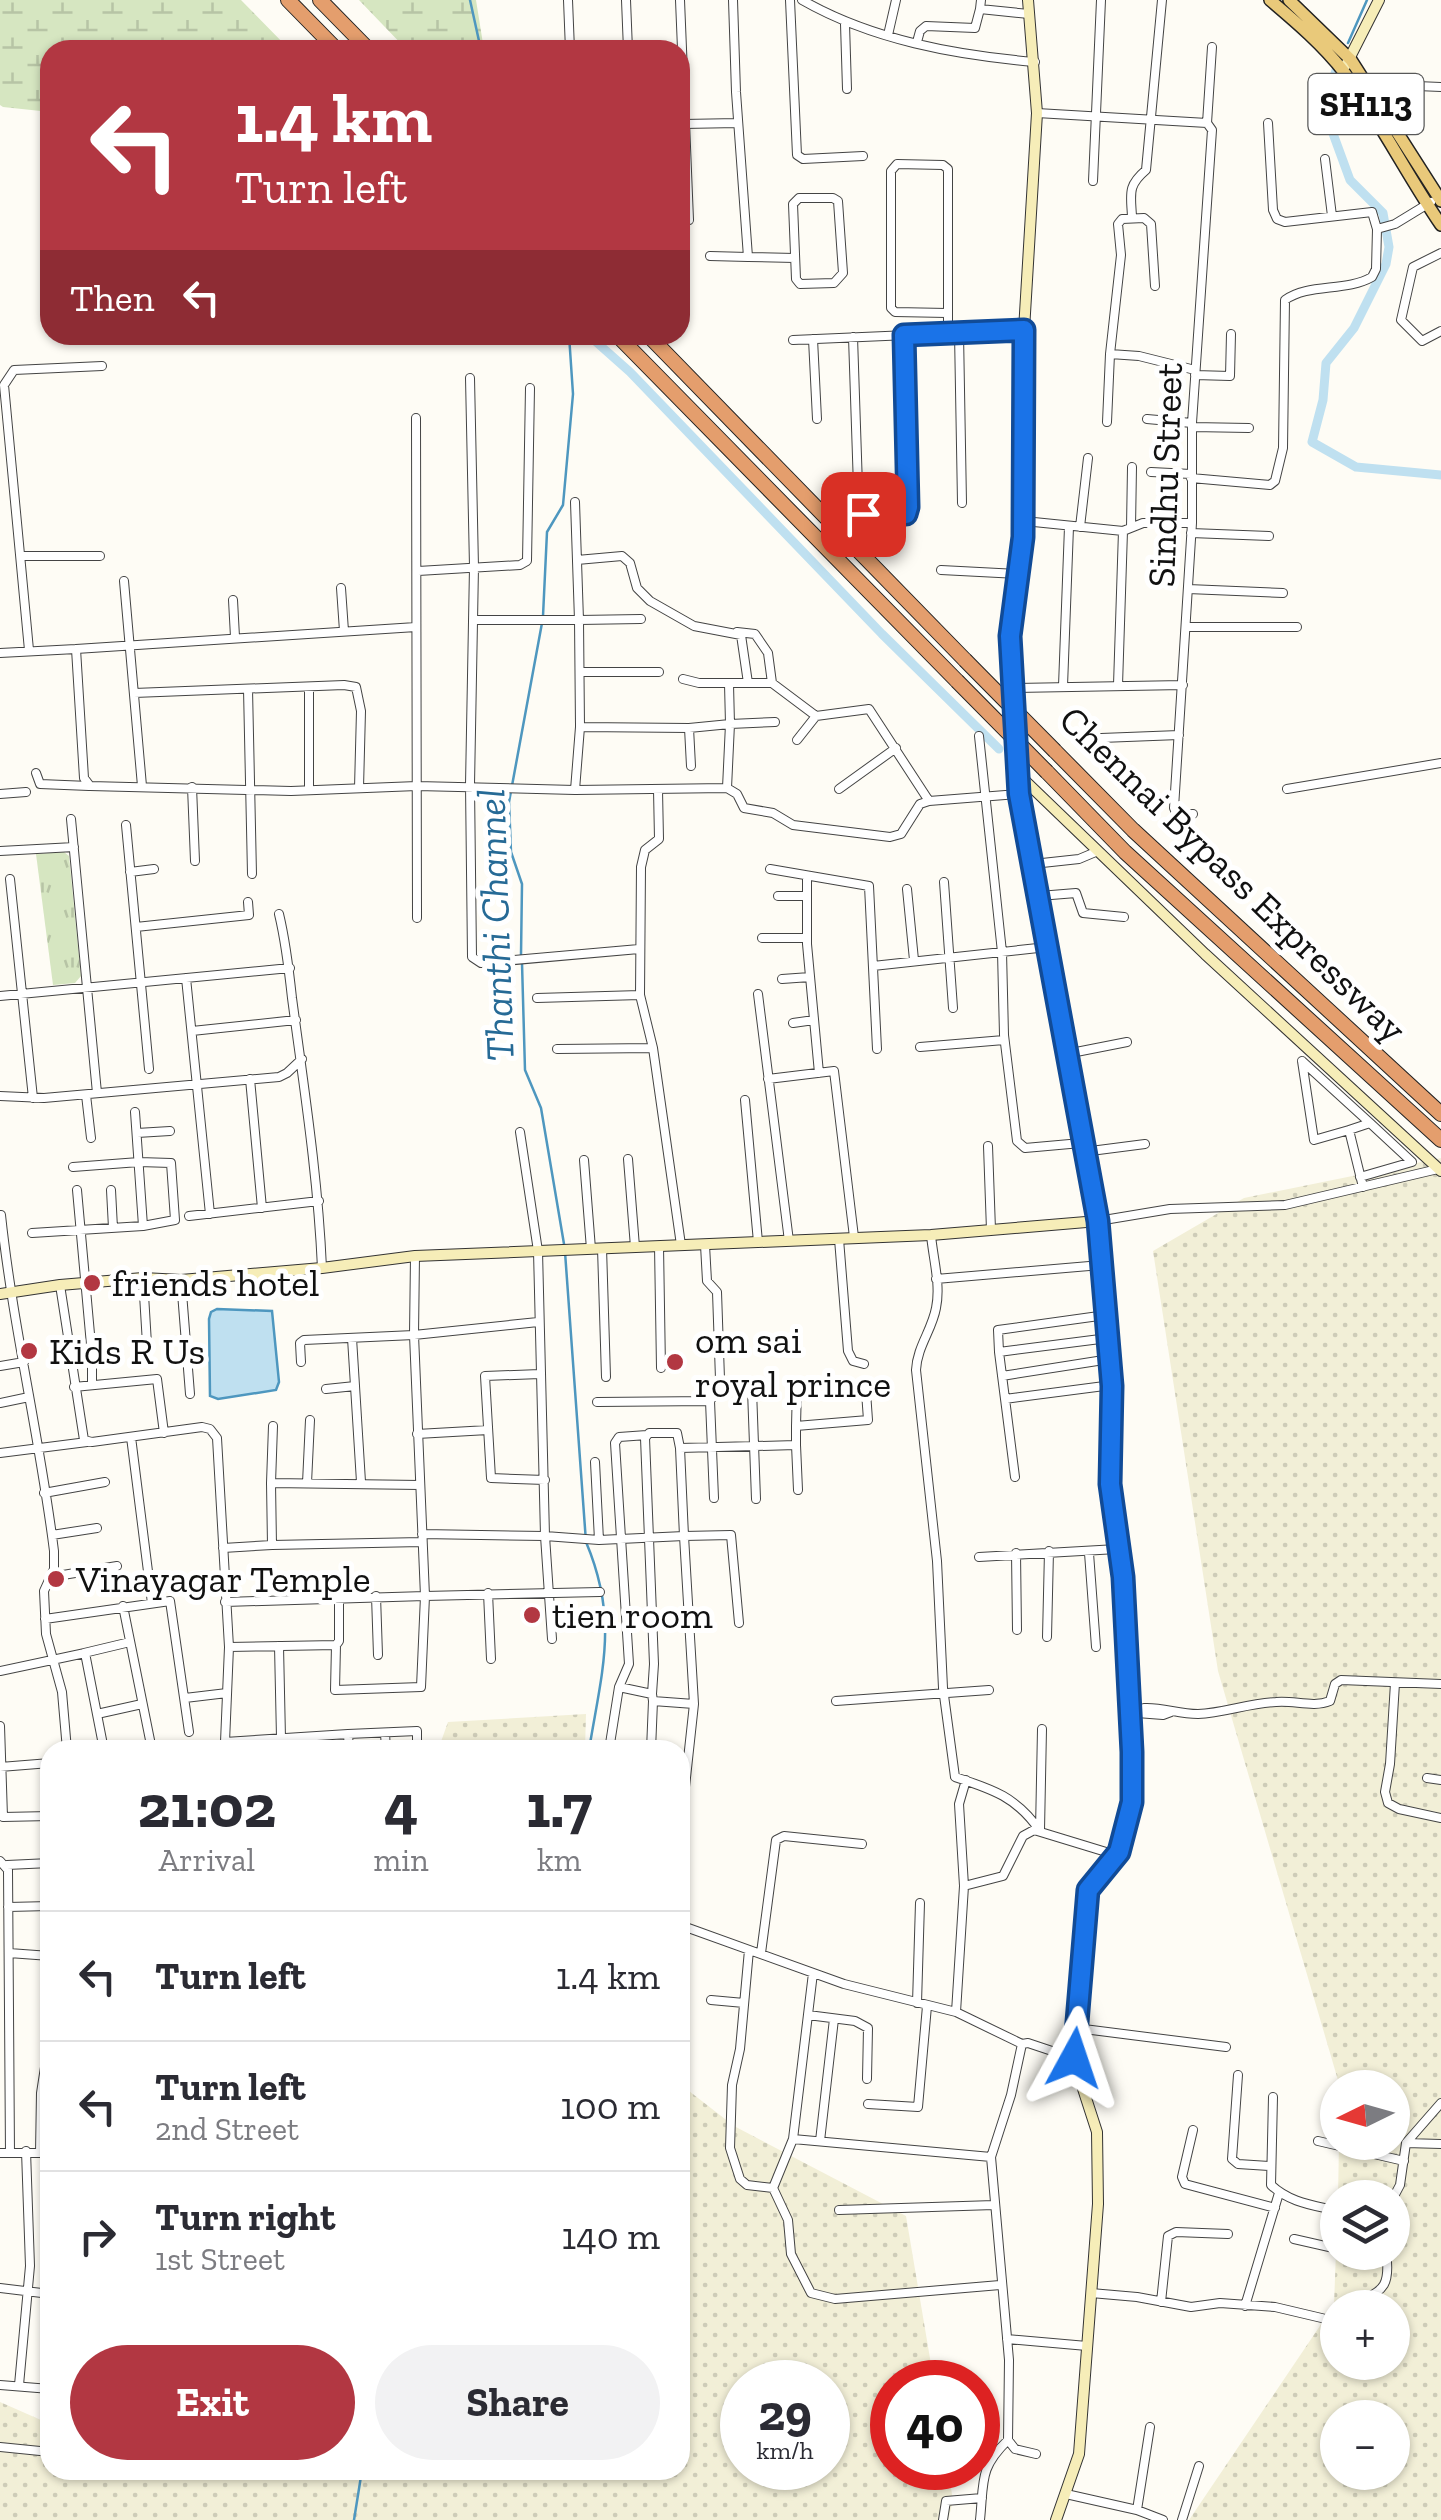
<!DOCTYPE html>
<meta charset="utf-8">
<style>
body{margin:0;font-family:"Zilla Slab",serif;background:#f2f2f3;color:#2b2b33;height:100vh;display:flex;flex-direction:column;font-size:38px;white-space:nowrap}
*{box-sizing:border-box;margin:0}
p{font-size:32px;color:#7c7c81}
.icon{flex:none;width:55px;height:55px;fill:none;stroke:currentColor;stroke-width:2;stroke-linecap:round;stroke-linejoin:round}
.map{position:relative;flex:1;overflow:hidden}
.drawer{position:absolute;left:40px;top:1740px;width:650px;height:740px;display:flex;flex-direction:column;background:#fff;border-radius:30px;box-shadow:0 2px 8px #0004}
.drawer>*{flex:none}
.hud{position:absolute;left:40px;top:40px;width:650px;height:305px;border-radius:30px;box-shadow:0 2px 8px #0004;background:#b23742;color:#fff;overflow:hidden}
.needle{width:65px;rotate:265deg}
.controls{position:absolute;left:1320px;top:2070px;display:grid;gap:20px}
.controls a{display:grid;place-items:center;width:90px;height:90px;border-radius:50%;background:#fff;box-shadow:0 2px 8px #0004;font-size:50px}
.speed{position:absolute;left:720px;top:2360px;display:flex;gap:20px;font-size:50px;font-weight:700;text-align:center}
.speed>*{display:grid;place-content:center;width:130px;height:130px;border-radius:50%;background:#fff;box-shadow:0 2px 8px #0004;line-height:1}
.speed small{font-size:25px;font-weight:400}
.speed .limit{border:15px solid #d22;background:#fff;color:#111}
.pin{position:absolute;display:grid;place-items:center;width:85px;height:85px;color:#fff;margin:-42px;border-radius:20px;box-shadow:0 5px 15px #0006}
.me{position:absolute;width:110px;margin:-55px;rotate:5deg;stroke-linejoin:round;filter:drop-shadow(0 0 8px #0008)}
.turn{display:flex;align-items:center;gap:35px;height:210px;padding:0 30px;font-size:45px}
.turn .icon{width:130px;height:130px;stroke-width:2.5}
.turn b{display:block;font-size:70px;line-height:85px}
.then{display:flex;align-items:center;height:95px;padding:0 30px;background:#0003;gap:20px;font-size:38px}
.eta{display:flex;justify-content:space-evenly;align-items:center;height:170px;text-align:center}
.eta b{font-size:60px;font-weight:800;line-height:70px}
.action{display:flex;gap:20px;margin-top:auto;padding:20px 30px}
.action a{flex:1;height:115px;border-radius:60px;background:#b23742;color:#fff;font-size:40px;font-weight:800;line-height:115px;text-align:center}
.action a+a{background:#f2f2f3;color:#2b2b33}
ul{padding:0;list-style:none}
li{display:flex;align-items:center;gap:30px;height:130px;padding:0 30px;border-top:2px solid #e1e1e2}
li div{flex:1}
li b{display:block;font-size:38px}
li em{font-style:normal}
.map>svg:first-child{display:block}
</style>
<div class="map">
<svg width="1441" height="2520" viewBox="0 0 1441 2520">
<defs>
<pattern id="farmland-dots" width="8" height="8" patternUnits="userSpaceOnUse" patternTransform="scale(2.5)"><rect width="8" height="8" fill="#f2efd7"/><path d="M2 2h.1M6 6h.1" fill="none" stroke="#ceccb8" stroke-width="1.8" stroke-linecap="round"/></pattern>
<pattern id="wetland-marsh" width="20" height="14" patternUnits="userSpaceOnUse" patternTransform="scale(2.5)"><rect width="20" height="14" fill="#d6e6c1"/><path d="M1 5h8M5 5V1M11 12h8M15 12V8" fill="none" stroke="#b7c4a5"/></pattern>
<pattern id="park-tufts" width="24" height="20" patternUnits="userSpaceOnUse" patternTransform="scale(2.5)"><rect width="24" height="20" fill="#d6e6c1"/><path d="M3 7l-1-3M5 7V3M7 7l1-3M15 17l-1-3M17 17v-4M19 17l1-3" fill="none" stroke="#b7c4a5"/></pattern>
</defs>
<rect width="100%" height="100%" fill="#fefcf5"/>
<path fill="url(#farmland-dots)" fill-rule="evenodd" d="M 1441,1158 L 1441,2520 L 1189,2520 L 1334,2305 L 1338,2198 L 1338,2252 L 1392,2252 L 1392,2198 L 1338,2197 L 1339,2143 L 1392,2142 L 1392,2088 L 1340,2087 L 1218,1671 L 1153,1251 L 1244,1198 ZM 1338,2308 L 1392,2308 L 1392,2362 L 1338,2362 ZM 1338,2418 L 1392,2418 L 1392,2472 L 1338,2472 Z
M 586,1714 L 585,1750 L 438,1750 L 448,1722 Z
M 680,2084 L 734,2126 L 906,2216 L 934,2382 L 892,2382 L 892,2468 L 948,2468 L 953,2501 L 948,2520 L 0,2520 L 0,2402 L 50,2424 L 50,2470 L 680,2470 ZM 742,2382 L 828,2382 L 828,2468 L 742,2468 Z"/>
<path fill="url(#wetland-marsh)" d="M 0,0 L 241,0 L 290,50 L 50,50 L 50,112 L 3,107 L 0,105 Z
M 359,0 L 476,0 L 484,50 L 407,50 Z"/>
<path fill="url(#park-tufts)" d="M 64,852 L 69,856 L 81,976 L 75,983 L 53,985 L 36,854 Z"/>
<path fill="#bfe0f0" stroke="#4e97bf" stroke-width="2.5" d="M 217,1309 L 272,1311 L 279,1382 L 276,1390 L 218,1399 L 210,1396 L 209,1319 L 211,1312 Z"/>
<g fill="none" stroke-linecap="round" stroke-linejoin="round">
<path stroke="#4e97bf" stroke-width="2.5" d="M 470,0 L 481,50
M 1348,43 L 1367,0
M 543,616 L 547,532 L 563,505 L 573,394 L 569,335
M 521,955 L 522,884 L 511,852 L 509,802 L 542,623
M 522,963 L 525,1070 L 541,1108 L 564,1244
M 565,1252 L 586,1542 C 619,1620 602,1670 589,1750
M 354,2520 L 362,2470"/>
<path stroke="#bfe0f0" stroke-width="9" d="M 1337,67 L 1324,109 L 1350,180 L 1383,213 L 1389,247 L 1386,264 L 1354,328 L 1326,363 L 1323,400 L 1312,442 L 1356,467 L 1441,475
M 569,338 L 594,340 L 630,372 L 882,634 L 999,749"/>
<g stroke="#444" stroke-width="10">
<path id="street" d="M 568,0 L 570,50
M 626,0 L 628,50
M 680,0 L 689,220
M 733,0 L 736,92 L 748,257 L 795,258
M 790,0 L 797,155 L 803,159 L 863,156
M 802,0 C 872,40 955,55 1035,62
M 981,0 L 980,9 L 1029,14
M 845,24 L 847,89
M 888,35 L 896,0
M 917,42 L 920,31 L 926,26 L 975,28 L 980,9
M 1369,84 L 1441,87
M 1037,113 L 1207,123
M 1268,123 L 1273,210 L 1277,219 L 1285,222 L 1372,212 L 1377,229
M 683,124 L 738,123
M 1325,159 L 1332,216
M 1093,181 L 1101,0
M 799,198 L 833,198 L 838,201 L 843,273 L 834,283 L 800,284 L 796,279 L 793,204 Z
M 1132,217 C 1131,194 1127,186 1146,170 L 1162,0
M 1441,253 L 1413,267 L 1401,320 L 1422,341 L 1441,331
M 710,256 L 748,257
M 947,313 L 895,312 L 891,308 L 891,171 L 897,164 L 943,165 L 948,169 L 948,333
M 959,333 L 962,503
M 853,337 L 858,487 L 861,510 L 865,516 L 907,514 L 909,507 L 904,335
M 813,339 L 817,419
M 793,340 L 1024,330
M 1110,354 L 1139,356 L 1195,370
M 1195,375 L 1230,376 L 1231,334
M 470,378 L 474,567 L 470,785 L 472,957 L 481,963 L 639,949
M 416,418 L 417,918
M 1147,419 L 1192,423
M 1107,422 L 1110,354 L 1121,255 L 1118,224 L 1122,219 L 1144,218 L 1151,224 L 1155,286
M 1192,427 L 1249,428
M 1151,472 L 1191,474
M 1191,478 L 1270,485 L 1275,481 L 1283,448 L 1285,300 C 1308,283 1346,292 1372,277 L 1376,269 L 1377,229 L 1395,224 L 1431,202
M 1024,521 L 1123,531 L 1143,523 L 1192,523
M 1080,527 L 1088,458
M 1131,527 L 1132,467
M 1191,533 L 1269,536
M 21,556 L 100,556
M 577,560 L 622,556 L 630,563 L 637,588 L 650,601 L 694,626 L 741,635 L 748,683
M 941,570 L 1018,574
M 418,571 L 520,565 L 527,561 L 530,388
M 124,581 L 142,786
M 341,588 L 344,631
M 1188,589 L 1283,593
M 233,600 L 235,637
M 473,620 L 579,620 L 575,502
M 1186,627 L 1297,627
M 737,632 L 755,634 L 768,653 L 772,683
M 76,649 L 416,627
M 29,650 L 4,385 L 14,370 L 102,366
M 0,653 L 76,649 L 84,778 L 90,786 L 291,791 L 417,786 L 575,790 L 727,788 L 737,794 L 744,808 L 773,813 L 793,825 L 890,837 L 901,834 L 920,804 L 929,801 L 1019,794
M 580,672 L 659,672
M 683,679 L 699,683 L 772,683 L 816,716
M 729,684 L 730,724 L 775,722
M 1118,685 L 1123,531
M 1063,686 L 1069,527
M 1012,688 L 1183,685
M 248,689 L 252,874
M 134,693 L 344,685 L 356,687 L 361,711 L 359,788
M 580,727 L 689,728 L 730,724 L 727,788
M 689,728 L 691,766
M 979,736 L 1002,952 L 1004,1035 L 1017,1141 L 1025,1148 L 1081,1143
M 1101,738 L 1179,735
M 797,740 L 816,716 L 869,709 L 929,801
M 36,773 L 40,784 L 89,786
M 192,787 L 195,861
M 839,789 L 896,748
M 1287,789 L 1441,763
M 309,790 L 309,687
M 575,790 L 580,727 L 579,620 L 641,619
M 658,790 L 659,839 L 645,850 L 641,867 L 640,995 L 653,1048 L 681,1245
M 0,794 L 26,792
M 1193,814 L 1177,815 L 1174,808 L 1192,523 L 1192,423 L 1212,130 L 1207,123 L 1212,47
M 71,819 L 97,1093
M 126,825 L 149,1069
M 0,851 L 74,847
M 1033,864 L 1079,859 L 1098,851
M 770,869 L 869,886 L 877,1049
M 130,872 L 154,869
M 807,877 L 807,944 L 819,1073
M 10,879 L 33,1098
M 944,882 L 953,1008
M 907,889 L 914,960
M 778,896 L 807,896
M 1039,896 L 1076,893 L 1083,913 L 1124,917
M 279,914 C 286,943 289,970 292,998 C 304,1088 318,1177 322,1268
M 136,927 L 249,915 L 248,902
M 762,938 L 807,938
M 873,966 L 1047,947
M 186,978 L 210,1214
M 782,979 L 810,977
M 758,994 L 789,1241
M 0,996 L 290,968
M 537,998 L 640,995
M 793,1023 L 814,1020
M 192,1031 L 296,1020
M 920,1047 L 1004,1040
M 557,1049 L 653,1048
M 1066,1054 L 1127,1042
M 1302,1061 L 1370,1123 L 1349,1130 L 1363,1187
M 1302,1061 L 1314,1140 L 1349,1130
M 250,1079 L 262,1208
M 768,1079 L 834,1071 L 854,1237
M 86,1095 L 91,1138
M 0,1096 L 44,1098 L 279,1077 L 287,1073 L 302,1059
M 745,1100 L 758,1242
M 135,1112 L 143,1226
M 520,1132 L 538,1251 L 545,1536 L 599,1540 L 595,1462
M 137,1133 L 170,1131
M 988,1146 L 991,1230
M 1083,1152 L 1145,1144
M 628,1159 L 635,1247
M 584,1160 L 591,1249
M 1360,1177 L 1412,1162 L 1370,1123
M 77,1190 L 92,1356 L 92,1385
M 111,1190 L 113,1228
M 1,1215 C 13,1328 40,1438 54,1551 L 54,1569 L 44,1591 L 46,1634 L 62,1692 L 67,1750
M 189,1216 L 319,1201
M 1098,1221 L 1170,1209 L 1285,1205 L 1438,1169
M 32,1233 L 143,1226 L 175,1220 L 171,1163 L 139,1162 L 73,1167
M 931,1235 C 933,1258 941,1285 936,1308 C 932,1330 917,1347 916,1370 L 937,1561 L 943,1688 L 955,1777 C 992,1789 1017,1797 1040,1831
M 839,1239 L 848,1351 L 853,1361 L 864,1364
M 705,1245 L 707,1281 L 717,1292 L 720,1379 L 719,1388 L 710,1401
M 659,1246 L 661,1368
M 602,1248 L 606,1377
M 415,1256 L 414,1335 L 425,1596 L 600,1592
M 143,1278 L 147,1344
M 936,1279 L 1101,1265
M 181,1280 L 190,1394
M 60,1285 L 84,1440 L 92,1442 L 202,1427 L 210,1429 L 217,1438 L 229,1647 L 225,1742 L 348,1734
M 352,1338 L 361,1482
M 999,1352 L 998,1330 L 1106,1315
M 301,1362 L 300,1343 L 304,1340 L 414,1335 L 538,1322
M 0,1366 L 24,1362
M 540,1374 L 485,1376 L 491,1478 L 545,1480
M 1002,1376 L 1110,1359
M 74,1387 L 157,1379 L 164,1433
M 326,1389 L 355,1386
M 752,1390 L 756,1499
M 1005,1399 L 1112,1385
M 597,1402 L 710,1401 L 714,1498
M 0,1403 L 29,1397
M 796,1426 L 797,1386
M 417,1434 L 488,1430
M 647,1435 L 619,1437 L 615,1443 L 629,1664 L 619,1687 L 652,1694 L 653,1701
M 131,1437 L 152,1603
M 796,1445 L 798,1490
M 0,1453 L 87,1442
M 1015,1477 L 999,1352 L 1108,1338
M 271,1483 L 273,1426
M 307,1483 L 310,1420
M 420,1485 L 271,1483 L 272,1545 L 422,1542
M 44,1493 L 105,1482
M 422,1534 L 545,1536 L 552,1639
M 52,1535 L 97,1528
M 599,1540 L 684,1536 L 680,1448 L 796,1445 L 796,1426 L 868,1420 L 866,1392
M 223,1548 L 272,1545
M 1016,1553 L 1017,1630
M 1089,1553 L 1096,1647
M 979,1557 L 1117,1549
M 51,1577 L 117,1566
M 488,1593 L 491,1659
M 376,1596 L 378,1655
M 225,1602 L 425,1596 L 421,1687 L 335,1690 L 336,1645
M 123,1606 L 152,1750
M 45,1619 L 170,1601 L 189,1732
M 1047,1637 L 1049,1551
M 279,1646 L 281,1738
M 229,1647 L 336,1645 L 339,1641 L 339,1597
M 84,1653 L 130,1642
M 0,1671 L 85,1653 L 104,1750
M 1395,1683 L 1390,1764 L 1385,1792 L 1388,1803 L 1399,1809 L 1441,1818
M 652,1694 L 654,1664 L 645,1438 L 649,1433 L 677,1433 L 680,1448
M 185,1698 L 227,1693
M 836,1701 L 989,1690
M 1142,1712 L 1144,1708 C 1163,1707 1178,1714 1198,1714 C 1224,1713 1249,1703 1276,1702 C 1294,1700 1313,1708 1330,1701 L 1335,1684 L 1341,1680 L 1441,1684
M 1137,1713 L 1163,1715 L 1171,1712
M 97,1714 L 142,1704
M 0,1726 L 3,1817 L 50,1816
M 385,1733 L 386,1750
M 349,1750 L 348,1734 L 417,1731 L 417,1750
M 609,1750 L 619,1687
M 651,1750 L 653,1701 L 694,1704 L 684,1536 L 731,1535 L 739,1623
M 0,1767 L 50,1763
M 1427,1778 L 1441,1780
M 684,1796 L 694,1704
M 1040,1830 L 1042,1729
M 0,1861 L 8,1870 L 10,2153
M 7,1865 L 50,1863
M 964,1886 L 1003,1876 L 1023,1836 L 1034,1830 L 1116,1855
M 8,1907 L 50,1906
M 680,1925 L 844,1984 L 956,2012 L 1022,2044
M 749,1950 L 740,2049 L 732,2085 L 730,2148 L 740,2179 L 747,2185 L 773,2188 L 793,2139
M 9,1953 L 50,1956
M 761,1953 L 776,1840 L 784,1836 L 862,1844
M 813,1973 L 793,2139 L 991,2157
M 711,2000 L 744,2003
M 917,2003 L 920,1903
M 956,2012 L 964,1886 L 959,1804 L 966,1780
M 808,2015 L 855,2021 L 868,2028 L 867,2079
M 1076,2028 L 1226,2047
M 1238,2075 L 1232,2159 L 1238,2164 L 1269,2166
M 1273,2097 L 1271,2185 C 1290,2203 1313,2205 1338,2211
M 868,2104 L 918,2107 L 927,2006
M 1193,2130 L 1182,2177 L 1185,2184 L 1275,2208
M 820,2141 L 834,2019
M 1318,2141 L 1404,2161
M 1406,2143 L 1441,2144
M 0,2153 L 50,2153
M 40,2153 L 41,2093 L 50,2035
M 773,2188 L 788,2220 L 791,2254 L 811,2293 L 835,2299 L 1000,2285
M 1392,2200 L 1400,2185 L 1406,2143 L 1441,2103
M 839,2210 L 994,2205
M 1294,2239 L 1338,2249
M 1359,2252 L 1386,2257
M 0,2288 L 50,2294
M 1091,2293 L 1137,2297 L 1191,2307 L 1220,2303 L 1275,2307 L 1330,2320 L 1338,2315
M 1161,2302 L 1168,2236 L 1176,2232 L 1228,2234
M 1245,2306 L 1279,2193
M 1348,2308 C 1378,2290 1392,2294 1386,2252
M 1007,2339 L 1087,2346
M 0,2385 L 50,2389
M 19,2385 L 30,2266 L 26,2151
M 0,2447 L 50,2452
M 1036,2454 L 1015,2449 L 1008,2440 L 1009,2360 L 991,2157 L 1011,2095 L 1022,2044 L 1028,2043 L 1073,2058
M 1066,2494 L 1137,2510 L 1163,2520
M 1137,2510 L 1150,2427
M 943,2520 L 946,2501 L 982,2498
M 980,2520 C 984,2481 979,2468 1008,2440
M 1182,2520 L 1199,2466"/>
</g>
<g stroke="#333" stroke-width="12">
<path id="secondary" d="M 1028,0 L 1037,113 L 1024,330 L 1023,537 L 1010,636 L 1019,794 L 1098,1221 L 1112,1385 L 1111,1485 L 1123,1577 L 1131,1752 L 1132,1802 L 1119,1852 L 1088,1890 L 1073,2058 L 1097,2132 L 1098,2204 L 1079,2454 L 1056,2520
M 1346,65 L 1379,0
M 1019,775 L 1205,954 L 1441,1171
M 0,1294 L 60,1285 L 143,1278 L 181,1280 L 322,1268 L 415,1256 L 931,1235 L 1098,1221"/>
</g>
<g stroke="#222" stroke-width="14">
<path id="primary" d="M 1270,0 C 1296,22 1323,45 1344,72 C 1380,121 1407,175 1441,225
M 1289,0 L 1351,60 L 1441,201"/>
</g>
<g stroke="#222" stroke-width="16">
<path id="highway" d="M 288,0 L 337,50
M 320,0 L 369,50
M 617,335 L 957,681
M 648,335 L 965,660
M 1055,751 L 1133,830 L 1441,1114
M 1047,772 L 1125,852 L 1441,1140"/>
</g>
<use href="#street" stroke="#fff" stroke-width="8"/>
<use href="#secondary" stroke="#f6edb8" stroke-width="10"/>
<use href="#primary" stroke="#e9c97a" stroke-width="11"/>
<use href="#highway" stroke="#e49e6d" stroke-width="14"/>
<g stroke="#222" stroke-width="16" stroke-linecap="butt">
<path id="highway-bridge" d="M 965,660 L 1055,751
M 957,681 L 1047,772"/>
</g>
<use href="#highway-bridge" stroke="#e49e6d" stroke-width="14"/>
</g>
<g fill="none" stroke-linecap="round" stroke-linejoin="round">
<g stroke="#114b97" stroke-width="25">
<path id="route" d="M 863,514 L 906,514 L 908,507 L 904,335 L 1024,330 L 1023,537 L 1010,636 L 1019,794 L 1098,1221 L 1112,1386 L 1110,1484 L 1123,1577 L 1132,1752 L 1132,1802 L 1119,1852 L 1088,1890 L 1074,2058"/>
</g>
<use href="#route" stroke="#1a73e8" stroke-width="18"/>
</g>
<g fill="#b23742" stroke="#fff" stroke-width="4">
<circle cx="92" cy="1283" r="10"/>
<circle cx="29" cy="1351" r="10"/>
<circle cx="675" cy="1362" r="10"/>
<circle cx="56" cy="1579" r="10"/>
<circle cx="532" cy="1615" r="10"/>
</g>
<g text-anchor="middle" stroke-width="10" stroke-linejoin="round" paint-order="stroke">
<rect fill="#fff" stroke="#585858" stroke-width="2.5" x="1308.5" y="74" width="115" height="60" rx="8"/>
<g font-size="35" font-weight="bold" fill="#111">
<text x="1366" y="116">SH113</text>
</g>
<g font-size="38" fill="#111" stroke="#fff">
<text transform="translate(1165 475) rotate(-88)" y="13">Sindhu Street</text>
<text transform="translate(1233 874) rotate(44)" y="13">Chennai Bypass Expressway</text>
</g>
<g font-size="38" fill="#111" stroke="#fff" text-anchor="start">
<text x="112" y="1296">friends hotel</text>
<text x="695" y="1353">om sai<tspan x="695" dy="44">royal prince</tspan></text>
<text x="49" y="1364">Kids R Us</text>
<text x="76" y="1592">Vinayagar Temple</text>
<text x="552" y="1628">tien room</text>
</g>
<g font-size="40" font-style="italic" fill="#266a96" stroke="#fff">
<text transform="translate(495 925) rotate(-92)" y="14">Thanthi Channel</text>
</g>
</g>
</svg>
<div class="controls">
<a><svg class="needle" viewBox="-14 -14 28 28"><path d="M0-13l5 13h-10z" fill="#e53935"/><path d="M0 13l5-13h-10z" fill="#7c7c81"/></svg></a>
<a><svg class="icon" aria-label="layers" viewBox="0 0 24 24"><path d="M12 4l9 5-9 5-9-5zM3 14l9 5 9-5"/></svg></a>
<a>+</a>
<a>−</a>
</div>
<div class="speed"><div>29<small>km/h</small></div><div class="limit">40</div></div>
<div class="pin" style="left:863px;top:514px;background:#d93025"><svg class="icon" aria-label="arrive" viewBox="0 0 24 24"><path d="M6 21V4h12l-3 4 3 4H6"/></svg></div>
<svg class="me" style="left:1074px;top:2058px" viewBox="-20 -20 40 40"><path d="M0-17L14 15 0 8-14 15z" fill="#1a73e8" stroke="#fff" stroke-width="4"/></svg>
<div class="hud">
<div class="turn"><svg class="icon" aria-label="left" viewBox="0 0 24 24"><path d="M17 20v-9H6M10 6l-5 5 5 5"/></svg><div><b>1.4 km</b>Turn left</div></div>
<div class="then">Then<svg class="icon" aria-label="left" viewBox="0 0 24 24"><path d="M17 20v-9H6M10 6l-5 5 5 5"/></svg></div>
</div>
<section class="drawer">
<div class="eta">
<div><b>21:02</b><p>Arrival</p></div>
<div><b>4</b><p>min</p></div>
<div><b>1.7</b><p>km</p></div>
</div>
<ul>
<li><svg class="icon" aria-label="left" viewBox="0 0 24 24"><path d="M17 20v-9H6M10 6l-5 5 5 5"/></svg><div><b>Turn left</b></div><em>1.4 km</em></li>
<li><svg class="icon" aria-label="left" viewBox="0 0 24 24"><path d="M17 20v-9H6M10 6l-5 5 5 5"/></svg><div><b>Turn left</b><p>2nd Street</p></div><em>100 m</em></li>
<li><svg class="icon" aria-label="right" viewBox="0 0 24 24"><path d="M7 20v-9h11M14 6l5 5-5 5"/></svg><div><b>Turn right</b><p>1st Street</p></div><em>140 m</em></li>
</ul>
<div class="action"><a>Exit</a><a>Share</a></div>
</section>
</div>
